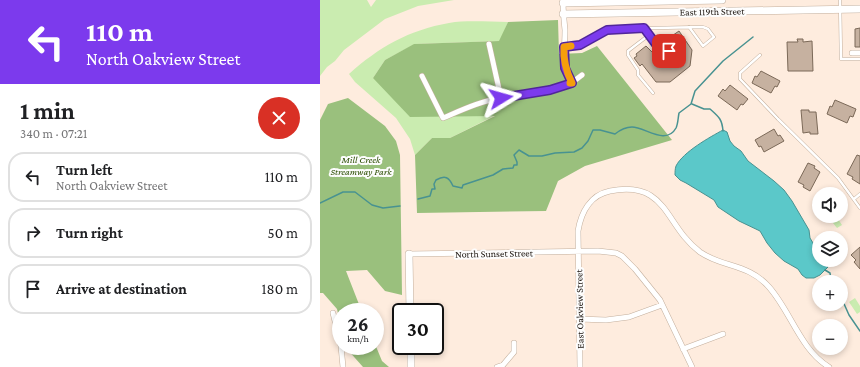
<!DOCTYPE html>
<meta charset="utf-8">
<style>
body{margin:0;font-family:"Crimson Pro",serif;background:#f6f6f6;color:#202124;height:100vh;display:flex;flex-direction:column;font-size:15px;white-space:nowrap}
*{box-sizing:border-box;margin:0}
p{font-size:13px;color:#757577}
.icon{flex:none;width:22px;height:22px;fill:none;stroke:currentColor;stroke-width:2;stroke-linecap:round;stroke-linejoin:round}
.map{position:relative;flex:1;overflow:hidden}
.sheet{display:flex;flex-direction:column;background:#fff;width:320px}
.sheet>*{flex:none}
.hud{background:#7c3aed;color:#fff;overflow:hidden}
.buttons{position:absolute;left:492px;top:187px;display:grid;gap:8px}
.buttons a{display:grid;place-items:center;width:36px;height:36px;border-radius:50%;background:#fff;box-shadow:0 2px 6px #0003;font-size:20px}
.speed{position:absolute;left:12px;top:303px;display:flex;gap:8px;font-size:20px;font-weight:700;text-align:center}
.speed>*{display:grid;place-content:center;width:52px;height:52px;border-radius:50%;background:#fff;box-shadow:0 2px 6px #0003;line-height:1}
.speed small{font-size:10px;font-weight:400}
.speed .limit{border:2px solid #111;border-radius:6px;background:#fff;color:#111}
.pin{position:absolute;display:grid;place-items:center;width:34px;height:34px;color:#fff;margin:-17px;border-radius:8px;box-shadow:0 2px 6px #0006}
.me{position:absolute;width:44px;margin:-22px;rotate:82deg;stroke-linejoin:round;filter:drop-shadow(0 0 3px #0008)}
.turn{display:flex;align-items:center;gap:14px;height:84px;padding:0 20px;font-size:18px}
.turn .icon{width:52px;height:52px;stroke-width:2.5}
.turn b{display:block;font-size:28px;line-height:34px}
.round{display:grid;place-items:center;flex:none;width:42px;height:42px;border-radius:21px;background:#f6f6f6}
.headline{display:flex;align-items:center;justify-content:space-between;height:68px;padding:0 20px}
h1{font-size:24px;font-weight:700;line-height:30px}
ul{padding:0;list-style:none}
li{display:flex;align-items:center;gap:12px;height:50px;margin:0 8px 6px;padding:0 12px;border:2px solid #e0e0e0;border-radius:16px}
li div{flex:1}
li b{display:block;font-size:15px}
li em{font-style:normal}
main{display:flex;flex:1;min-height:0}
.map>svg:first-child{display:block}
</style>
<main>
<section class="sheet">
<div class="hud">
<div class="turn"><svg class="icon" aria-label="left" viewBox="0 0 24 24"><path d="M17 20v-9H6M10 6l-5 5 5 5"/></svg><div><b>110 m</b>North Oakview Street</div></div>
</div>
<div class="headline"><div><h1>1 min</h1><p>340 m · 07:21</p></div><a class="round" style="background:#d93025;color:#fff"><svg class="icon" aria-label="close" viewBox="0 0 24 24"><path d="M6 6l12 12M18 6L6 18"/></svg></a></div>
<ul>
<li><svg class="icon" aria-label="left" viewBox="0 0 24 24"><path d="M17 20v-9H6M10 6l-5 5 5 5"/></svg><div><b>Turn left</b><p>North Oakview Street</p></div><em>110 m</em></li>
<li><svg class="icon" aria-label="right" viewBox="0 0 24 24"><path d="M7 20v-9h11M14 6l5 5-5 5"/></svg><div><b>Turn right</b></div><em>50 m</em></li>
<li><svg class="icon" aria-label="arrive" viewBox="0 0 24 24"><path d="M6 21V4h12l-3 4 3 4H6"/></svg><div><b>Arrive at destination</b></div><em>180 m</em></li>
</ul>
</section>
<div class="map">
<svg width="540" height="367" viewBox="0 0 540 367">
<rect width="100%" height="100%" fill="#feecde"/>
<path fill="#caecb0" d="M 0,0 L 47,0 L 51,7 L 56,0 L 134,0 L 98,6 L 65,19 L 24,50 L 15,61 L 7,67 L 0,76 Z
M 188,22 L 180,41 L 95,44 L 65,60 L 53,78 L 176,115 L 130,138 L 112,138 L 95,155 L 90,139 L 76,118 L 35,82 L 29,74 C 59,47 89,30 129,23 C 147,20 169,22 188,22 Z
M 512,216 L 516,216 L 522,225 L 517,228 L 509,218 Z
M 535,298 L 540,306 L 540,312 L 537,314 L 529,302 Z"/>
<path fill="#9ac07d" d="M 238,20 L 239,54 L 262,53 L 277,46 L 352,140 L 265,166 L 238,181 L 226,211 L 97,213 L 95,155 L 112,138 L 130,138 L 175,116 L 90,117 L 53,78 L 65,60 L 94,44 L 179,41 L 188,22 Z
M 28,98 L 65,126 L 76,141 L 80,155 L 82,295 L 65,291 L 47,270 L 26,271 L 42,312 L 21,312 L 21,326 L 17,309 L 3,293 L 0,293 L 0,120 L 8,104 Z
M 55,344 L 62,361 L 69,367 L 43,367 L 27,349 L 26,346 L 55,346 Z"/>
<path fill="#5bc8c9" stroke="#489291" d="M 403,130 L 407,132 L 410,141 L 414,146 L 421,151 L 428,161 L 454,181 L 464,190 L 472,201 L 489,230 L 490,238 L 499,253 L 499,260 L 504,260 L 508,267 L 500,275 L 494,278 L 486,278 L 482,275 L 478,269 L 464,261 L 455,253 L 447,243 L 440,231 L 419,221 L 398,207 L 394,200 L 366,183 L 360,180 L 355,175 C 355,172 355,169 356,166 C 363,152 390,137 403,130 Z"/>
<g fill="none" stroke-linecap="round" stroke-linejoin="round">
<path stroke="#489291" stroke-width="1.5" d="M 372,104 L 384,109 L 390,109 C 399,117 402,119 403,131
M 98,199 L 110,196 L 112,189 L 115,189 L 114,184 L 116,180 C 125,175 129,177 133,186 L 142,188 L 143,185 L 173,175 L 183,169 L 193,168 L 194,165 L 197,165 L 197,162 L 194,155 L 199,150 L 209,156 L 222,156 L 235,153 L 254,152 L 262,148 L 268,141 L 273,130 L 280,130 L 295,134 C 300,130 305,127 312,127 C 325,127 346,146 356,128 C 358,124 358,118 359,113 L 371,104 L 375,91 L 403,61 L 433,37
M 0,203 L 23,192 L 35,192 L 52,205 L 63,208 L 80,206
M 505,270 L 510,273 L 511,280 L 514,282
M 521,297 L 529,315 L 540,331"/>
</g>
<path fill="#c6b1a0" stroke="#7b6958" d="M 540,28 L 540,47 L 535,47 L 535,29 Z
M 359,31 L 372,50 L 370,66 L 350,82 L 336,82 L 322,64 L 320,66 L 314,58 L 317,56 L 316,54 L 326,46 L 333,53 L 333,56 L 340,66 L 347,67 L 357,58 L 358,53 L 355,49 L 351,48 L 346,40 Z
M 477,39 L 483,39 L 483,42 L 492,41 L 493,71 L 468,71 L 467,42 L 478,42 Z
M 441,71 L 460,81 L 457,87 L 455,86 L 451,93 L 432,83 L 435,76 L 437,77 Z
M 410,85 L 428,99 L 423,105 L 421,104 L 417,110 L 398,96 L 403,89 L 405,91 Z
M 515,100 L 536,109 L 533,117 L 530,116 L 527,123 L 507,114 L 510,106 L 512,107 Z
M 481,110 L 489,110 L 489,112 L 496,112 L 498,134 L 490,134 L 490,132 L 483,133 Z
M 454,129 L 458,136 L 460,135 L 464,141 L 444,152 L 441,146 L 439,147 L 435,140 Z
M 537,155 L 540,156 L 540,184 L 532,179 L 533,177 L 527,174 Z
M 488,163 L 495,166 L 494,168 L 500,172 L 490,191 L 483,187 L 484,185 L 478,182 Z
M 540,247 L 540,269 L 534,262 L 536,260 L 531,255 Z"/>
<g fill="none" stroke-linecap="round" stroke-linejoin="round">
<g stroke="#c3af9d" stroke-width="3.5">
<path id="lane" d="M 520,0 L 521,59 L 540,59
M 324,29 L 329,35 L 308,51 L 308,55 L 318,70 L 318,75 L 333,93
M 329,35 L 341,51
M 244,47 L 260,45 L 287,29 L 383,27 L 388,29 L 394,37 L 383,46 L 369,27
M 440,55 L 420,73 L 420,79 L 458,119 L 518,178 L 540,208
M 342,61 C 333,49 353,44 350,58 L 347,61
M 534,199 L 540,194"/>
</g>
<g stroke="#c3af9d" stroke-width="6">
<path id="street" d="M 243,1 C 243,11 244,20 245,30 C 245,52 241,62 252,83
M 169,44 L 181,98
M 532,53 L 540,53
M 102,76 L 123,118 C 142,110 161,101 181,98 C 209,93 240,94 262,75
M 89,254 L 278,251 L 296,253 L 302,256 L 315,269 L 340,300 L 372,367
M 13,313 L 21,346
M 259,319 L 286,320 L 309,317 L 342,305
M 21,346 L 23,367
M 363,349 L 403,334
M 177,367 L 183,365 L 194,352 L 194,343
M 260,367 L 258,231 C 261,213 270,195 290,191 C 348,180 344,225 380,252 C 403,268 428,263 449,287 C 471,312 480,349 509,367"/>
</g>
<g stroke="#c3af9d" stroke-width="8">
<path id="secondary" d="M 243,3 L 402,0
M 243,14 L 540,9
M 89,254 L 90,312
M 91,346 L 91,367"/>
</g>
<use href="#lane" stroke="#fff" stroke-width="2.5"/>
<use href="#street" stroke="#fff" stroke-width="5"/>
<use href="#secondary" stroke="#fff" stroke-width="7"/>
</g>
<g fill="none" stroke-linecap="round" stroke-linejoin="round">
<g stroke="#51269a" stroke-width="10">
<path id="route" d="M 181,98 L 230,90 L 252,83 L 245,68 L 244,47 L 260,45 L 287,30 L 324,28 L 341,51 L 346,50 L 349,51"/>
</g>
<use href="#route" stroke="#7c3aed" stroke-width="7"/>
<path stroke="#f59e0b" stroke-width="7" d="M 250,83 L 252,83 C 246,71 243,60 244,47 L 251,46"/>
</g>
<g text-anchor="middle" stroke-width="4" stroke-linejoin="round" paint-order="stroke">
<g font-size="10" fill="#1a130d" stroke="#fdfdfd">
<text transform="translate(392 11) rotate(-1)" y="4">East 119th Street</text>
<text transform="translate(174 253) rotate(-1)" y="4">North Sunset Street</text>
<text transform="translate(259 309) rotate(-91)" y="4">East Oakview Street</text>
</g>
<g font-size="10" font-style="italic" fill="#2c4e03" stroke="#fdfdfd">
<text x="41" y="163">Mill Creek<tspan x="41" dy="12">Streamway Park</tspan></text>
</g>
</g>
</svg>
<div class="buttons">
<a><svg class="icon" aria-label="sound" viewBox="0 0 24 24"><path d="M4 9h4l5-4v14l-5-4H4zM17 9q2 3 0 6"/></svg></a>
<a><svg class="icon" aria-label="layers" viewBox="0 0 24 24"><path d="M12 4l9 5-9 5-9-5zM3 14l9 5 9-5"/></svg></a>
<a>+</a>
<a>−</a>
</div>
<div class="speed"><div>26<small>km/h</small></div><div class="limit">30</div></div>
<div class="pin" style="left:349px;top:51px;background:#d93025"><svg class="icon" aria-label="arrive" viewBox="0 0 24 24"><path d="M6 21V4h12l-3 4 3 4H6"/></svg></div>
<svg class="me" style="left:181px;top:98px" viewBox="-20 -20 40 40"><path d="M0-17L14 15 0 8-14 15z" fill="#7c3aed" stroke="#fff" stroke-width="4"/></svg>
</div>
</main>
